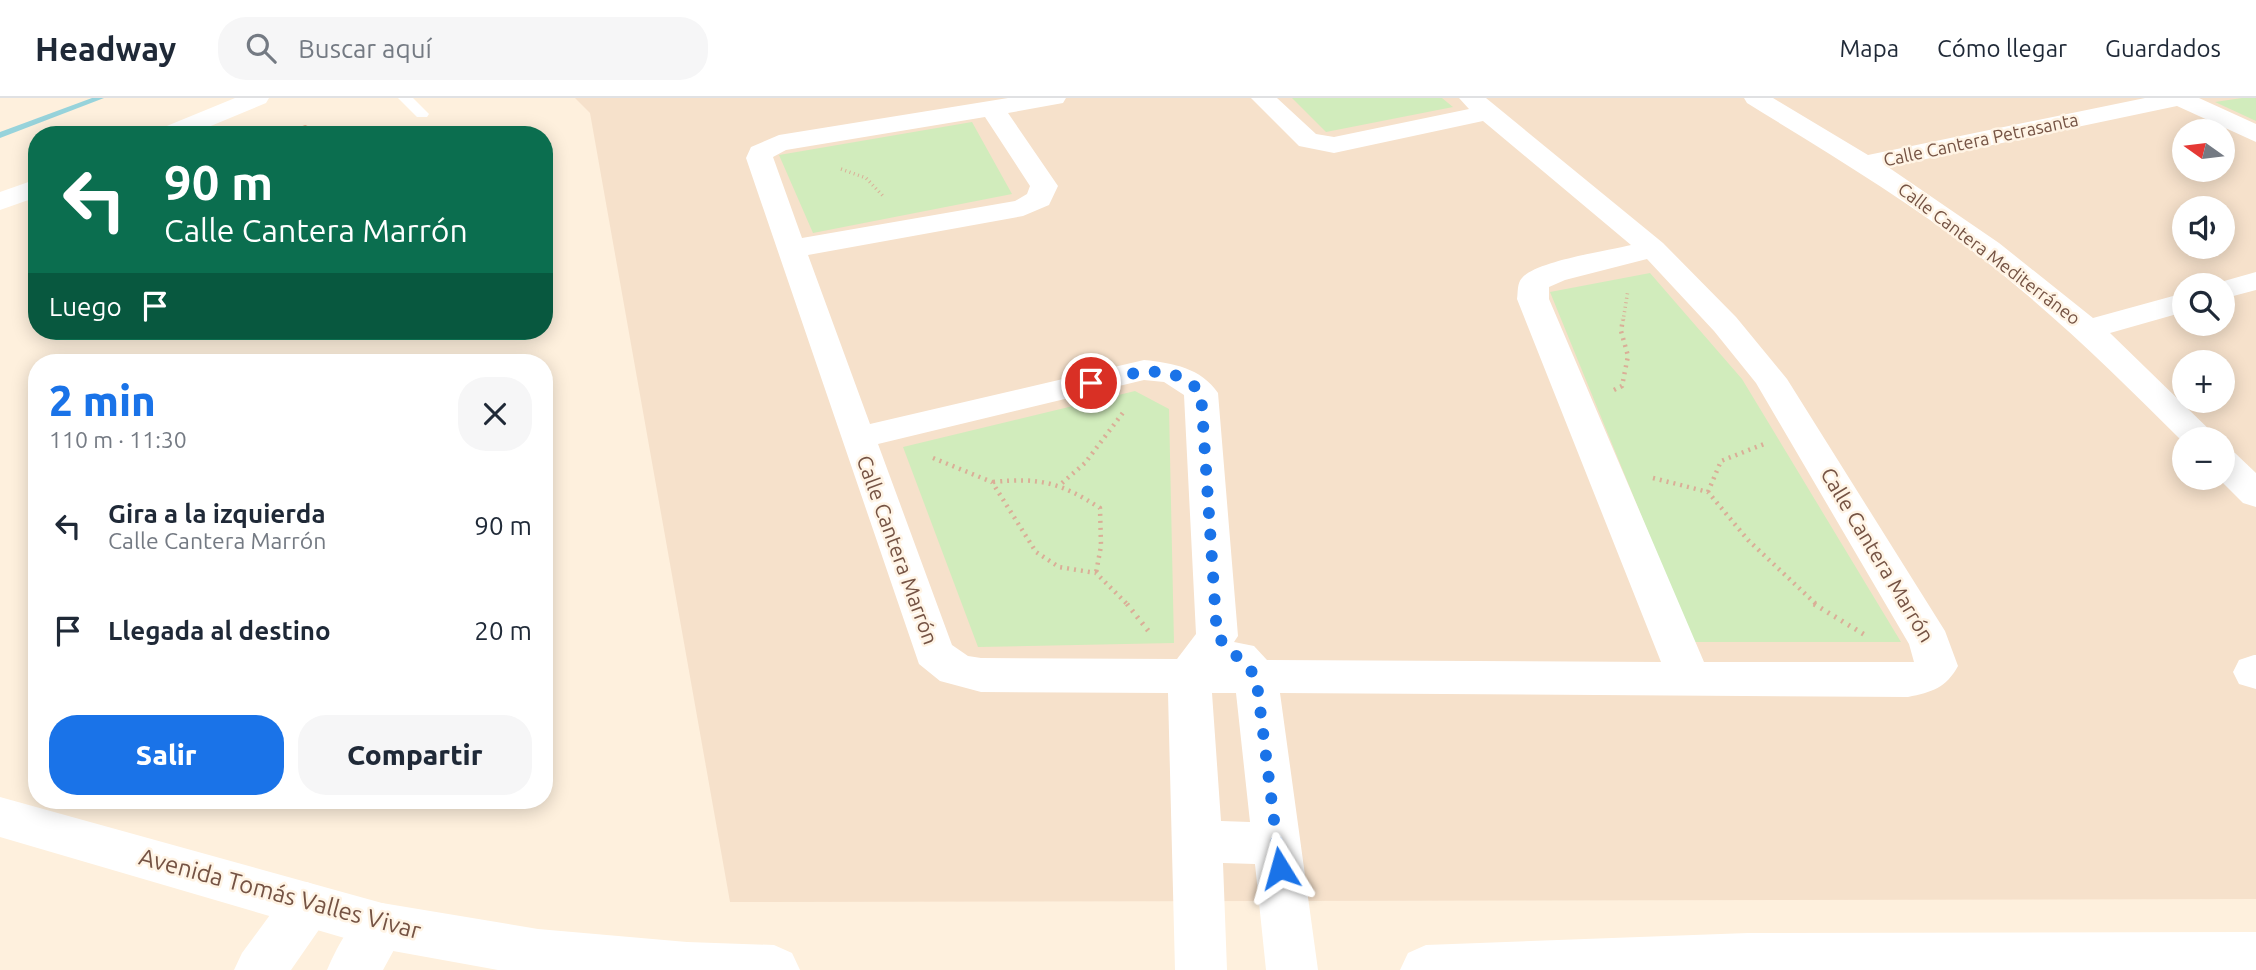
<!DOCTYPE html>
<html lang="es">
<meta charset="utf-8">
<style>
body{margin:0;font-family:Ubuntu,sans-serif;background:#f6f6f7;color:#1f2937;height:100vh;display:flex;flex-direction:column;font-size:26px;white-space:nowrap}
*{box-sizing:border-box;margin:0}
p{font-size:23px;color:#747a83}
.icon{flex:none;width:38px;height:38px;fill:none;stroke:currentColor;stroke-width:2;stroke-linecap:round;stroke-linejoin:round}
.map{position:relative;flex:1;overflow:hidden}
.sheet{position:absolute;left:28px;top:256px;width:525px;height:455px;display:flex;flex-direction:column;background:#fff;border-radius:28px;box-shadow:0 4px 18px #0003}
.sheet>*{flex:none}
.banner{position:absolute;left:28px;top:28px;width:525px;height:214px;border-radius:28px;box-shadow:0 4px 18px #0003;background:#0b6e4f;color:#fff;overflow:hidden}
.needle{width:46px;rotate:284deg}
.tools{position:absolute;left:2172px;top:21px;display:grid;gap:14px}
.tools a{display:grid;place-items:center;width:63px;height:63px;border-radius:50%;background:#fff;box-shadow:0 4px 18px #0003;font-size:35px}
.pin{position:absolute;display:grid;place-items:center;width:60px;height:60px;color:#fff;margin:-30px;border:4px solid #fff;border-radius:50%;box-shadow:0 2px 7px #0007}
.me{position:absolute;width:77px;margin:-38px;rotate:352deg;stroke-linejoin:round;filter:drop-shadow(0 0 5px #0008)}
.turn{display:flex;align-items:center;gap:24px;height:147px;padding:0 21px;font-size:32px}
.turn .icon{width:91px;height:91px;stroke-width:2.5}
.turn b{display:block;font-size:49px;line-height:60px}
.then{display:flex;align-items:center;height:66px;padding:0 21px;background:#0003;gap:14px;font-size:26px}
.round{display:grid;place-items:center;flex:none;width:74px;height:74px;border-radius:28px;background:#f6f6f7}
.overview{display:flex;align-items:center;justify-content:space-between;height:119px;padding:0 21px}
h1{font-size:42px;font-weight:800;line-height:52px;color:#1a73e8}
.button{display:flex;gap:14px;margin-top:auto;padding:14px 21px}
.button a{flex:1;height:80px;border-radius:28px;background:#1a73e8;color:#fff;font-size:28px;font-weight:800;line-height:80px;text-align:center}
.button a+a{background:#f6f6f7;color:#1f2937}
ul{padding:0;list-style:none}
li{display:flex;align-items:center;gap:21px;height:105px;padding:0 21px}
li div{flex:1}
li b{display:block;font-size:26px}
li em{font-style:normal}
header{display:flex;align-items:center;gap:42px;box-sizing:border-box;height:98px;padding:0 35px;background:#fff;border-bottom:2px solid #e0e1e3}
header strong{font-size:33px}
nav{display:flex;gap:38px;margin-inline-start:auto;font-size:24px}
.search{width:490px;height:63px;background:#f6f6f7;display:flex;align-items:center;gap:18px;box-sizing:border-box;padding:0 24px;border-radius:28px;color:#747a83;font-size:26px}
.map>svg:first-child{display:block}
</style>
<header>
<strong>Headway</strong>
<div class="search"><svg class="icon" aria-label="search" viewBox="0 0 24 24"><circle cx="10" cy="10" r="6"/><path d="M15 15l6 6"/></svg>Buscar aquí</div>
<nav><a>Mapa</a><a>Cómo llegar</a><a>Guardados</a></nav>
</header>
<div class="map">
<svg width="2256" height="872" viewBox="0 0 2256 872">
<rect width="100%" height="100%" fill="#fef0dd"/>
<path fill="#f6e1cb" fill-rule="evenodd" d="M 575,0 L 2256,0 L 2256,801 L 730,804 L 590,15 ZM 2184,33 L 2222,33 L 2222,72 L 2184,72 ZM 2184,110 L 2222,110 L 2222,149 L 2184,149 ZM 2184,187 L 2222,187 L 2222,226 L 2184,226 ZM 2184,264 L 2222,264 L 2222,303 L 2184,303 ZM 2184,341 L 2222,341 L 2222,380 L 2184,380 Z"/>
<path fill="#d1ecbc" d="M 1292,0 L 1442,0 L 1453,9 L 1326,34 Z
M 2242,0 L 2256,0 L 2256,23 L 2215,4 Z
M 972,24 L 1012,96 L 813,135 L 779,57 Z
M 1650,175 L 1742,281 L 1901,544 L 1693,544 L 1550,194 Z
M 1135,293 L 1169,311 L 1174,545 L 978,549 L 903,349 Z"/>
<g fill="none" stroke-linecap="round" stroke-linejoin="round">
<path fill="#97d3db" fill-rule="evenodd" d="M 92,0 L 104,0 L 0,40 L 0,34 Z"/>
</g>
<path fill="#f5cab3" stroke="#e9af92" stroke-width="2" d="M 305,28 L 325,37 L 282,37 Z"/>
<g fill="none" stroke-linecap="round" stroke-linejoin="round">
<path stroke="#daae97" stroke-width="3.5" stroke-dasharray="1 3.5" stroke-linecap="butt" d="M 841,71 L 866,80 L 884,99
M 1623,223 L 1628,192"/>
<path stroke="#daae97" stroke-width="4.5" stroke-dasharray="2 5" stroke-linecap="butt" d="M 1614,292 L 1622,288 L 1628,258 L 1621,233 L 1623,221
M 933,360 L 992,384 L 1036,454 L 1059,469 L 1096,475 L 1128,507
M 1653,380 L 1708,394 L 1748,442 L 1817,507
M 993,384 C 1040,379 1061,385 1100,410 L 1101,448 L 1096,475
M 1062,385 L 1085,365 L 1125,312
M 1708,394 L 1721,363 L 1764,346"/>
<path stroke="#daae97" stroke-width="5" stroke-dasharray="2 6" stroke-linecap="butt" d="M 1127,506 L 1150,535
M 1814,506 L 1865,537"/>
<path fill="#fff" fill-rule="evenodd" d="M 398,0 L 413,0 L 429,16 L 427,19 L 417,19 Z"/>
<path fill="#fff" fill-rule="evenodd" d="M 235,0 L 269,0 L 266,5 L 189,37 L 153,37 L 157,32 Z
M 1008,0 L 1066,0 L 1063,5 L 1008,15 L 1058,88 L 1049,107 L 1023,118 L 808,157 L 870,326 L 1144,262 C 1173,265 1201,270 1218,295 L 1238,538 L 1234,544 L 1254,548 L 1267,562 L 1661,564 L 1517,201 C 1518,194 1517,185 1522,180 C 1536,163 1607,153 1631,147 L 1483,23 L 1334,55 L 1299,48 L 1251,0 L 1277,0 L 1316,36 L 1334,39 L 1469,11 L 1459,0 L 1486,0 L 1663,145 L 1736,219 L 1787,281 L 1945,533 L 1958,568 C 1946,590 1932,594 1908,599 L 1280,595 L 1318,872 L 1266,872 L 1255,766 L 1223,765 L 1227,872 L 1175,872 L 1168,595 L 981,594 L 940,583 L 919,566 L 746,60 L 751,49 L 779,37 ZM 985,19 L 1030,88 L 1027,96 L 1015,103 L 802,140 L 773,59 L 786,52 ZM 1647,161 L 1714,233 L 1756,285 L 1909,546 L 1914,564 L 1704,564 L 1549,201 L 1549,189 L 1565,182 ZM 1144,282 L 1164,284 L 1184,297 L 1196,536 L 1177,561 L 981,560 L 968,558 L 952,547 L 878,346 ZM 1212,595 L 1236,595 L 1250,724 L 1221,723 Z
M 1744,0 L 1773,0 L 1868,57 L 2145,0 L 2199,0 L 2256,26 L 2256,44 L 2177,8 L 1888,69 L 1999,145 L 2093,220 L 2184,195 L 2184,214 L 2110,235 L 2219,341 L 2184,341 L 2184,345 C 2118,279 2053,215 1979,158 C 1906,101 1826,54 1747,5 Z
M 37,81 L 37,99 L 0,112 L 0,94 Z
M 2256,174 L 2256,192 L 2222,201 L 2222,187 L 2210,187 Z
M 2222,351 L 2235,355 L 2256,375 L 2256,409 L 2243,405 L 2218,380 L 2222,380 Z
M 2254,557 L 2256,557 L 2256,591 L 2239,586 L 2233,574 L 2239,562 Z
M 307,784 L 325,791 L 332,807 L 325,823 L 291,872 L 234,872 L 242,855 L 289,791 Z
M 382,805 L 400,811 L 407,828 L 383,872 L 327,872 C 339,845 354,815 382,805 Z"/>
<path fill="#fff" fill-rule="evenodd" d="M 0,699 L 382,805 L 538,831 L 687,844 L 774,847 L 792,855 L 800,872 L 498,872 L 382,851 L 0,739 Z
M 2256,834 L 2256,872 L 1400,872 L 1408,855 L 1426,847 L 1748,835 Z"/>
</g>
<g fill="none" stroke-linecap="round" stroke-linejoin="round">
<path stroke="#1a73e8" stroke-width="12" stroke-dasharray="0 21.6" d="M 1091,285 C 1129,276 1172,261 1201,295 L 1217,538 L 1256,578 L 1280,770"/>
</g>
<g text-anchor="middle" stroke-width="5" stroke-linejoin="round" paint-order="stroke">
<g font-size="18" fill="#755344" stroke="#fff4e5">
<text transform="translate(1981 42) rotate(-12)" y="6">Calle Cantera Petrasanta</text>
<text transform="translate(1989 156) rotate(37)" y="6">Calle Cantera Mediterráneo</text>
</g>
<g font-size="21" fill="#755344" stroke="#fff4e5">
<text transform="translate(897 452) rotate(70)" y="7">Calle Cantera Marrón</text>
<text transform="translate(1877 457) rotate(59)" y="7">Calle Cantera Marrón</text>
</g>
<g font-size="24" fill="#755344" stroke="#fff4e5">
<text transform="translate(280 796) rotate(15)" y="8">Avenida Tomás Valles Vivar</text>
</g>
</g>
</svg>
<div class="tools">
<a><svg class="needle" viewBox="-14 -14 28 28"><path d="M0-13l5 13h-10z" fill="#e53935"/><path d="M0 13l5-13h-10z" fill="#747a83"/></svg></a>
<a><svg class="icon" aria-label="sound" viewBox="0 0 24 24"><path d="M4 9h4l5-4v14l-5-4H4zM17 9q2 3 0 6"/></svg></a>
<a><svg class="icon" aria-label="search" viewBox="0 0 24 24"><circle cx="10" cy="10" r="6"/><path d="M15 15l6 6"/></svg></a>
<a>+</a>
<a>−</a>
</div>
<div class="pin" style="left:1091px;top:285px;background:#d93025"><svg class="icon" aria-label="arrive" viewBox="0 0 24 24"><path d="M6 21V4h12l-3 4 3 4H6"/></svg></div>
<svg class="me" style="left:1280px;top:770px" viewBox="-20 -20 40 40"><path d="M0-17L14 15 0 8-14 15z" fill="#1a73e8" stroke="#fff" stroke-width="4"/></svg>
<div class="banner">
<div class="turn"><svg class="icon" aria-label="left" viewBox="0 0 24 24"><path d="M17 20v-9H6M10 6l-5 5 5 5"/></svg><div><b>90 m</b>Calle Cantera Marrón</div></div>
<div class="then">Luego<svg class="icon" aria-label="arrive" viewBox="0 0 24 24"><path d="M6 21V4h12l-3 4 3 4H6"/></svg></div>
</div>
<section class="sheet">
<div class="overview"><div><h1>2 min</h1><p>110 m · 11:30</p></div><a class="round"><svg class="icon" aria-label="close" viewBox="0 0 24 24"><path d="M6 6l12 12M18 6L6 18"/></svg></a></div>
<ul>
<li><svg class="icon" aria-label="left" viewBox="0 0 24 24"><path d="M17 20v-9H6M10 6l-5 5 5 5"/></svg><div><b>Gira a la izquierda</b><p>Calle Cantera Marrón</p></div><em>90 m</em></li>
<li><svg class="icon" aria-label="arrive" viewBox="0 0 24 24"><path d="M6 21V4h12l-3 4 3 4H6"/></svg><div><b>Llegada al destino</b></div><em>20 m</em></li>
</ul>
<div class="button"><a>Salir</a><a>Compartir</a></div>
</section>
</div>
